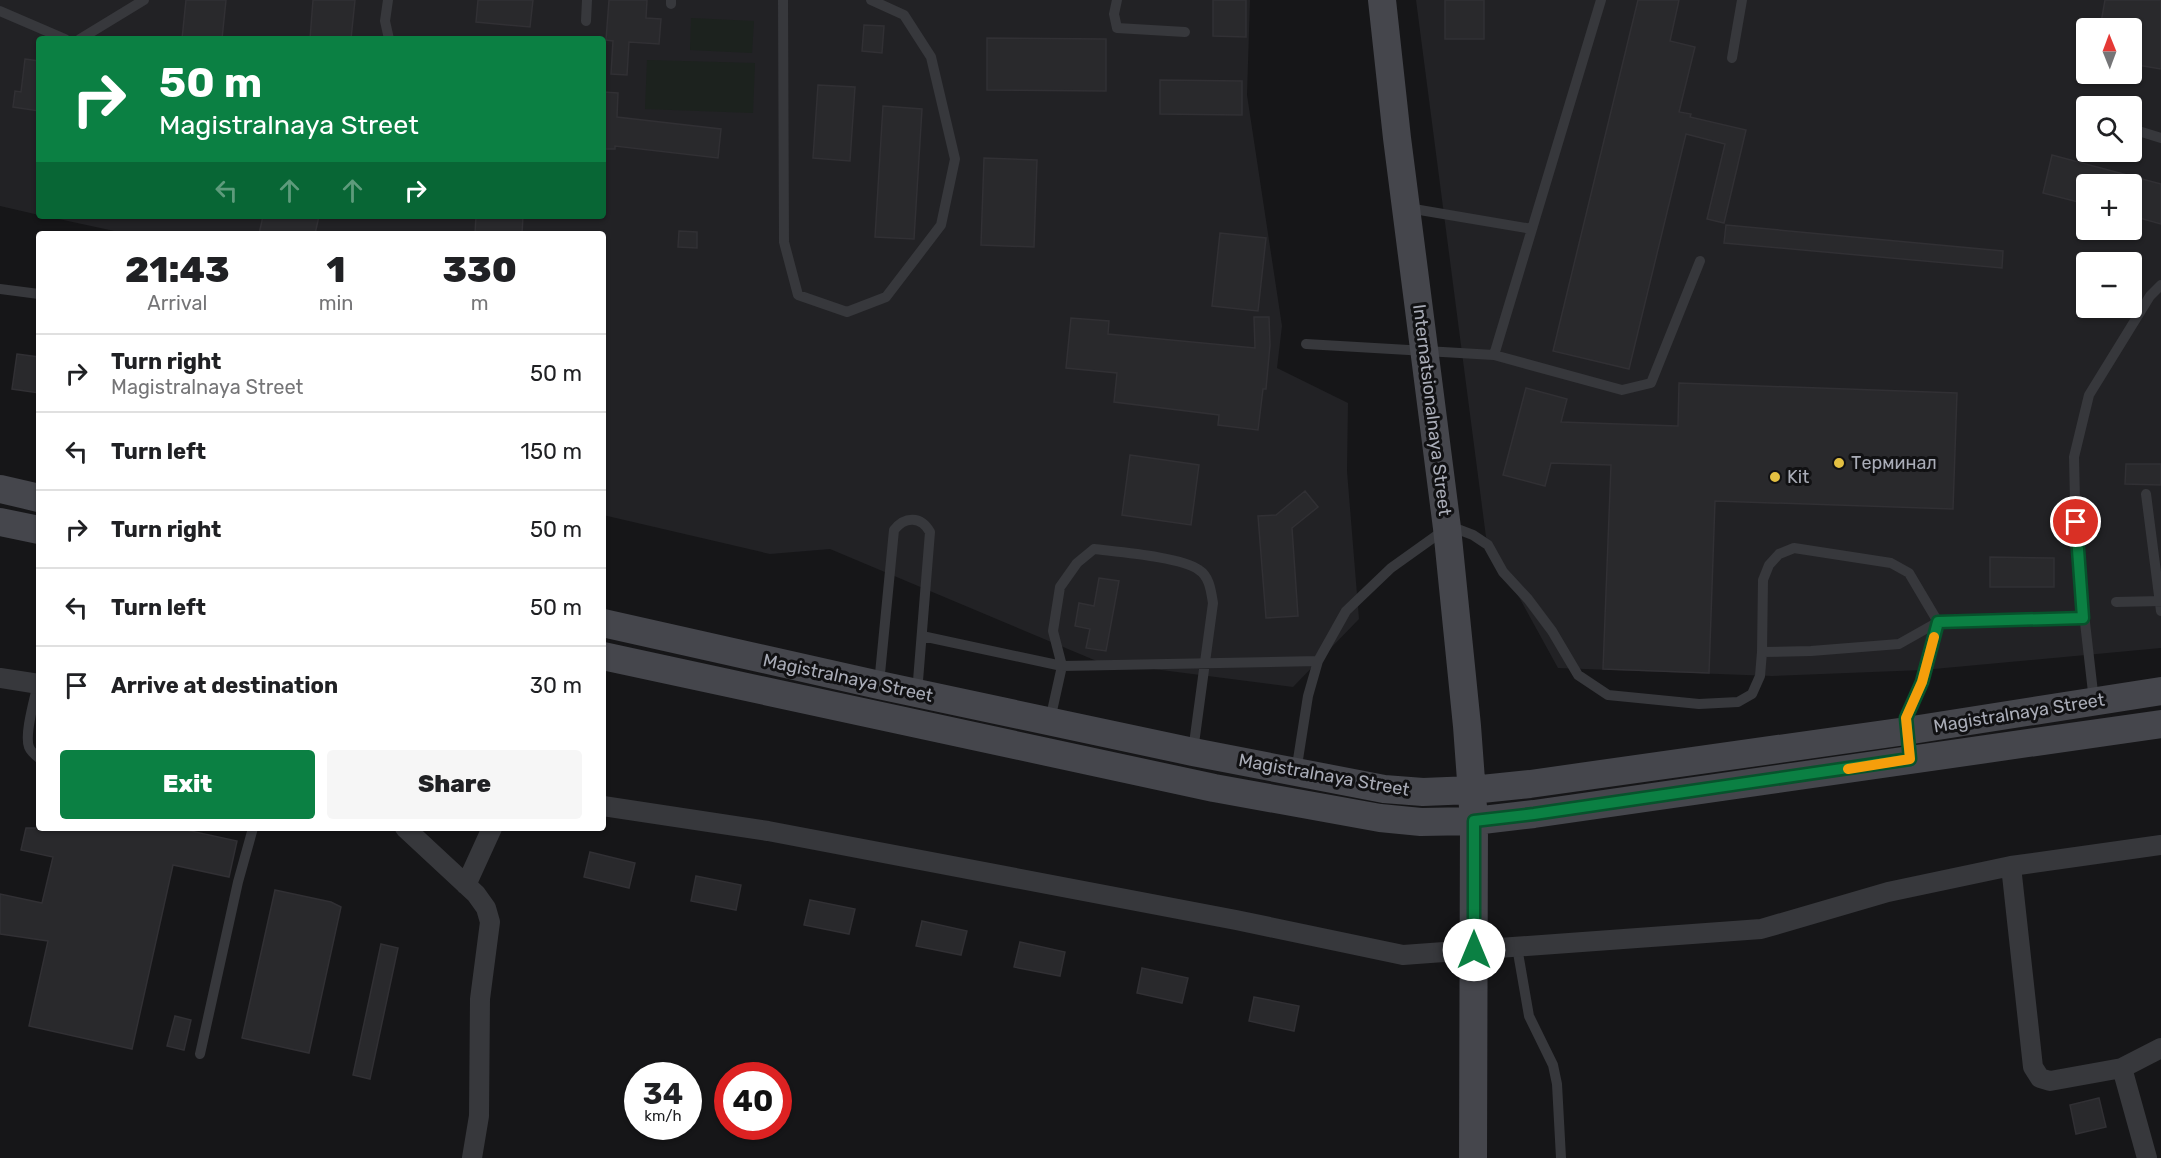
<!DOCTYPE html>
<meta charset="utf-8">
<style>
body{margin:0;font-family:Rubik,sans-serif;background:#f6f6f6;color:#202124;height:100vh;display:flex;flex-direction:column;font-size:22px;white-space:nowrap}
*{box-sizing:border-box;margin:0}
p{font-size:20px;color:#757577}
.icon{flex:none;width:33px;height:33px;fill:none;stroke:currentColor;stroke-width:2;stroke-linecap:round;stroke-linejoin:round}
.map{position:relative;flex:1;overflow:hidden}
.side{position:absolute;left:36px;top:231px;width:570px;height:600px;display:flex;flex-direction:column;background:#fff;border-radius:6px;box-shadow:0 2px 4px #0004}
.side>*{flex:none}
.guide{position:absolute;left:36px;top:36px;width:570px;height:183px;border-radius:6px;box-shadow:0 2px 4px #0004;background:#0b8043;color:#fff;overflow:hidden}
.needle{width:39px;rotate:359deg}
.controls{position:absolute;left:2076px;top:18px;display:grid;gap:12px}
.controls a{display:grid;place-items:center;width:66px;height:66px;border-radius:6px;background:#fff;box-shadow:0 2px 4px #0004;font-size:30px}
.speed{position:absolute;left:624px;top:1062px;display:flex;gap:12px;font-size:30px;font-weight:700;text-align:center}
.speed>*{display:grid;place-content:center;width:78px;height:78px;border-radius:50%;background:#fff;box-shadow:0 2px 4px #0004;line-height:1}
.speed small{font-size:15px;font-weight:400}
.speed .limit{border:9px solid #d22;background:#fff;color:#111}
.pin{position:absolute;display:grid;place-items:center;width:51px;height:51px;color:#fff;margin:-26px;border:3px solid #fff;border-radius:50%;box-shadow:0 2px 6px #0007}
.me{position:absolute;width:66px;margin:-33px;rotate:0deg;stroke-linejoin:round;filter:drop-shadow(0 0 4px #0008)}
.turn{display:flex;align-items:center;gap:21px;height:126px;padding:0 24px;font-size:27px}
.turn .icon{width:78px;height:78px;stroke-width:2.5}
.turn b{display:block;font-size:42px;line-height:51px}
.lanes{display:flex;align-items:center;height:57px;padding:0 24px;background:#0003;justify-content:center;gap:30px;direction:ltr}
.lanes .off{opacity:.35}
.eta{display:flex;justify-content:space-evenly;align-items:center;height:102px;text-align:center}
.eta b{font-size:36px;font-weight:800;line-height:42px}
.button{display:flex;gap:12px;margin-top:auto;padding:12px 24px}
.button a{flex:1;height:69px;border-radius:6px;background:#0b8043;color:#fff;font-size:24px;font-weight:800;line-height:69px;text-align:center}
.button a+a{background:#f6f6f6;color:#202124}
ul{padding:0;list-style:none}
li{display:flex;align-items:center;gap:18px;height:78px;padding:0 24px;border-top:2px solid #e0e0e0}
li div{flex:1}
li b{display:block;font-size:22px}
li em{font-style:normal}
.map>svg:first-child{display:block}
</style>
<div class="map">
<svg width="2161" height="1158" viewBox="0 0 2161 1158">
<rect width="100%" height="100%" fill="#161618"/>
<path fill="#222225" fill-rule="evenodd" d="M 0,0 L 1250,0 L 1247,95 L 1282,326 L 1277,368 L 1348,403 L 1347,471 L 1359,619 L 1293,687 L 1099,662 L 830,549 L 770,554 L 603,515 L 603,234 L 128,234 L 45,216 L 603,216 L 603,39 L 39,39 L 39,215 L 0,206 Z
M 1416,0 L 2161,0 L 2161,648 L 1923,670 L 1772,676 L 1558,668 L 1486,537 ZM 2086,28 L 2132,28 L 2132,74 L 2086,74 ZM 2086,106 L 2132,106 L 2132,152 L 2086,152 ZM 2086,184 L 2132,184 L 2132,230 L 2086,230 ZM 2086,262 L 2132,262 L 2132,308 L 2086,308 Z"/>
<path fill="#1c221e" d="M 691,18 L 754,21 L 752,53 L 690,50 Z
M 647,60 L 755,63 L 753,113 L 645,109 Z"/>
<path fill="#29292c" stroke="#313034" stroke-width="1.5" d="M 186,0 L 226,0 L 222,39 L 182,39 Z
M 313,0 L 355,0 L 351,39 L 310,39 Z
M 478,0 L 533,0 L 530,27 L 476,22 Z
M 609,0 L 647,0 L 646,18 L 661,19 L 659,44 L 629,42 L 627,75 L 611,74 L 613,41 L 606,40 Z
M 1213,0 L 1246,0 L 1246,37 L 1213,36 Z
M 1445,0 L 1484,0 L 1484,39 L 1445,39 Z
M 1638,0 L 1679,0 L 1670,41 L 1695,47 L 1679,112 L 1691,114 L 1690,117 L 1746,130 L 1724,223 L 1707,219 L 1725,144 L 1686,134 L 1629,369 L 1553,351 Z
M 2105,0 L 2161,0 L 2161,69 L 2132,64 L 2132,28 L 2100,28 Z
M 864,25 L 884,26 L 882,53 L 862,51 Z
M 987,38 L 1106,39 L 1106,91 L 987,90 Z
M 25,59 L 39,61 L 39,111 L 13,107 L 15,91 L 21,92 Z
M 1160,80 L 1242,81 L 1242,115 L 1160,114 Z
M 818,85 L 855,87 L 850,161 L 813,158 Z
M 603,92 L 618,93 L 617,117 L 721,129 L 718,158 L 615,146 L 615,149 L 603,149 Z
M 883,106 L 922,109 L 914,239 L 875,237 Z
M 2052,155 L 2161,184 L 2161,224 L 2132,216 L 2132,184 L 2086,184 L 2086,204 L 2043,193 Z
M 984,158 L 1037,160 L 1034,247 L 981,245 Z
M 263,216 L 319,216 L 315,234 L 259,234 Z
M 476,216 L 523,216 L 522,234 L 475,234 Z
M 1726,225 L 2003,251 L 2002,268 L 1724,243 Z
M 679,231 L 697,232 L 697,248 L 678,247 Z
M 1220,233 L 1266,238 L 1258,311 L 1212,306 Z
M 1254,317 L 1269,317 L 1270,345 L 1266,389 L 1263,389 L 1258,430 L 1218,425 L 1219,415 L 1114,402 L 1117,373 L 1066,368 L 1071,318 L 1109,321 L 1108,334 L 1255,348 Z
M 17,354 L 39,357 L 39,393 L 12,389 Z
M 1679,383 L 1957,393 L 1953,509 L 1715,501 L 1709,673 L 1603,669 L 1611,465 L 1551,463 L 1545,486 L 1503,475 L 1526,388 L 1567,399 L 1561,422 L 1678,426 Z
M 1130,455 L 1199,465 L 1191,525 L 1122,515 Z
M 2126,464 L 2161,464 L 2161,485 L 2125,484 Z
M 1305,491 L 1318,507 L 1292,528 L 1298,616 L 1266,618 L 1258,516 L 1276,515 Z
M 1990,557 L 2054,558 L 2054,587 L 1990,587 Z
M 1099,578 L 1119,581 L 1106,651 L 1086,648 L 1090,629 L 1075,626 L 1079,603 L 1094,606 Z
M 26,828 L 177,828 L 237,841 L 229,877 L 173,865 L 132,1049 L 29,1026 L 48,941 L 0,934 L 0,894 L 42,903 L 53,857 L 21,850 Z
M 590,852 L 635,863 L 629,888 L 584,877 Z
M 696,876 L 741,885 L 736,910 L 691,901 Z
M 275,890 L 331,902 L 341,907 L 309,1053 L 242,1038 Z
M 810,900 L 855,909 L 849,934 L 804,925 Z
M 922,921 L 967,931 L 961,955 L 916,946 Z
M 1020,942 L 1065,952 L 1060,976 L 1014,967 Z
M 381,944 L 398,948 L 370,1079 L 353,1075 Z
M 1142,968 L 1188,978 L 1182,1003 L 1137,993 Z
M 1254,997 L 1299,1006 L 1294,1031 L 1249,1021 Z
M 175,1016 L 191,1020 L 184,1050 L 167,1046 Z
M 2099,1098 L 2106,1127 L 2076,1134 L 2070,1105 Z"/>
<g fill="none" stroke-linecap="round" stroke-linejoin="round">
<path stroke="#37383c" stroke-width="10" d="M 388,0 L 385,21 L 389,39
M 783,0 L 784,242 L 798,295 L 847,312 L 886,297 L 941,225 L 955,159 L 931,57 L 904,15 L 871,0
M 1117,0 L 1114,14 L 1117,28 L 1185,32
M 671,4 L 671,0
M 0,11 L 65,39
M 586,21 L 587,0
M 80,39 L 144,0
M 1732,58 L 1742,0
M 2132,129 L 2161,138
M 1408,208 L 1532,229
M 0,289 L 39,294
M 1306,344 L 1494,355 L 1622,390 L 1651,383 L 1700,261
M 1494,355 L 1601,0
M 2146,494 L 2161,611
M 2116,602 L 2161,601
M 922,636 L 1062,666 L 1318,661
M 1762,652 L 1811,651 L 1899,644 L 1938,622 L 2083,618
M 38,683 C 35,698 24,734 29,747 C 31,752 35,755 39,758
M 879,684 L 894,530 C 905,516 921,516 930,532 L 917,693
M 2094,701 L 2076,544 L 2074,457 L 2089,395 L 2150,296 L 2161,285
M 1050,720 L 1062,666 L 1053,631 L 1060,587 L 1077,563 L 1094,549 C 1118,552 1182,557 1199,570 C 1210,577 1211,592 1213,603 L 1193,751
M 1296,772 L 1308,696 L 1318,661 L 1346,611 L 1391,568 L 1447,528 L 1460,530 L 1473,535 L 1488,545 L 1503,572 L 1528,599 L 1552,631 L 1578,675 L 1608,695 L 1699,704 L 1738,702 L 1752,694 L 1760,676 L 1762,652 L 1763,580 L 1769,565 L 1779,554 L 1794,548 L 1891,563 L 1909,573 L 1938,622 L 1922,682 L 1906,718 L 1906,729
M 1517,947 L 1529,1016 L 1553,1065 L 1557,1084 L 1561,1158
M 200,1054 L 238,882 L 253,828"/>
<path stroke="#37383c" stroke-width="20" d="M 0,678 L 39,684
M 603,806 L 768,831 L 1236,920 L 1403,955 L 1761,929 L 1888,892 L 2011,866 L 2161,845
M 405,828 L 476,894 L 486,908 L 490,922 L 480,999 L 479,1116 L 472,1158
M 2011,866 L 2033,1067 L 2040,1078 L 2050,1081 L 2122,1068 L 2161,1048
M 466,885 L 492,828
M 2122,1068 L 2147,1158"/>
<path stroke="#45464c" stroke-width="28" d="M 1382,0 L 1397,138 L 1447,528 L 1467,726 L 1474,821 L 1473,1158
M 0,489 L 39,498
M 0,522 L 39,530
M 603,623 L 879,685 L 1193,752 L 1384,789 L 1423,792 L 1472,790 L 1530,784 L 1906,731 L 2161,691
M 603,656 L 1214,788 L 1380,818 L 1421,822 L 1474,821 L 1534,814 L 2161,724"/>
</g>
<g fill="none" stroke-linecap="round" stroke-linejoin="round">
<g stroke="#07532c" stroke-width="15">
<path id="route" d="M 1474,950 L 1474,821 L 1534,814 L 1910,759 L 1906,718 L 1922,682 L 1938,622 L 2083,618 L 2076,522"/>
</g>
<use href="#route" stroke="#0b8043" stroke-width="10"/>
<path stroke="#f59e0b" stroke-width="10" d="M 1848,769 L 1910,759 L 1906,718 L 1922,682 L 1934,637"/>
</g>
<g fill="#e4c042" stroke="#111113" stroke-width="2">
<circle cx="1839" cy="463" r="6"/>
<circle cx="1775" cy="477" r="6"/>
</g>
<g text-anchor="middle" stroke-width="6" stroke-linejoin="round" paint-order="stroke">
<g font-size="18" fill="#a9acb7" stroke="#111113">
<text transform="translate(1432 410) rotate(83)" y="6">Internatsionalnaya Street</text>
<text transform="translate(848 678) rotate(12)" y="6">Magistralnaya Street</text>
<text transform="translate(2019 713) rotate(-9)" y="6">Magistralnaya Street</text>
<text transform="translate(1324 775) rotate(10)" y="6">Magistralnaya Street</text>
</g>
<g font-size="18" fill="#a9acb7" stroke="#111113" text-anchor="start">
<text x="1851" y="469">Терминал</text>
<text x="1787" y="483">Kit</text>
</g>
</g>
</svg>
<div class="controls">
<a><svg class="needle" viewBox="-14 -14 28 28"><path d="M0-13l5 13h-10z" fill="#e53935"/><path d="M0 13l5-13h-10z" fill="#757577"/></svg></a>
<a><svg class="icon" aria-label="search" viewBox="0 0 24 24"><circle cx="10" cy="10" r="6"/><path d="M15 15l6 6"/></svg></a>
<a>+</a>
<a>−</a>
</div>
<div class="speed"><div>34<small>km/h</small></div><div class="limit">40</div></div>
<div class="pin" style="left:2076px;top:522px;background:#d93025"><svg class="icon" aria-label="arrive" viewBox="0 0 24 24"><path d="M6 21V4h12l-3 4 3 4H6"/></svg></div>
<svg class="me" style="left:1474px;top:950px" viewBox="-20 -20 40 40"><circle r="19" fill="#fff"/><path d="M0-13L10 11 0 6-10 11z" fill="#0b8043"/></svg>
<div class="guide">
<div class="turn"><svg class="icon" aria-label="right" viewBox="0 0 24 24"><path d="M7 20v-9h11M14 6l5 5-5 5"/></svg><div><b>50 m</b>Magistralnaya Street</div></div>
<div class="lanes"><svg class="icon off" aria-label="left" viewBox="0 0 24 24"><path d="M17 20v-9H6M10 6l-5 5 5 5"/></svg><svg class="icon off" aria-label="ahead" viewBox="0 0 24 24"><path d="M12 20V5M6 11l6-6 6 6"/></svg><svg class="icon off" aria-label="ahead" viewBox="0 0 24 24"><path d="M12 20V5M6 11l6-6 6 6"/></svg><svg class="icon" aria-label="right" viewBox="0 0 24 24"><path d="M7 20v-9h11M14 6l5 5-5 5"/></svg></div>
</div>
<section class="side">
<div class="eta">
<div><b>21:43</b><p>Arrival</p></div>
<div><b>1</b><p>min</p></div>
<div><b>330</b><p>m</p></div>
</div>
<ul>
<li><svg class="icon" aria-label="right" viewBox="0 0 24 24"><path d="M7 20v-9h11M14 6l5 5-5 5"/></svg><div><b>Turn right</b><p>Magistralnaya Street</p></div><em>50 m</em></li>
<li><svg class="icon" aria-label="left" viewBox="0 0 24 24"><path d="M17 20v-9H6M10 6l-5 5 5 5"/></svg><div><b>Turn left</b></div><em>150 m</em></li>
<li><svg class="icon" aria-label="right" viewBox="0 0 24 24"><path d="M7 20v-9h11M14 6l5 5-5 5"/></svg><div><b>Turn right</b></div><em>50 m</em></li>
<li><svg class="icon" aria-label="left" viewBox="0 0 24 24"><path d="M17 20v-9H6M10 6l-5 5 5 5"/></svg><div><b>Turn left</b></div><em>50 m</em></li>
<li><svg class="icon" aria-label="arrive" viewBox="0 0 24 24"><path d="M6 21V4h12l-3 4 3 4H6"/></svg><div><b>Arrive at destination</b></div><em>30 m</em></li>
</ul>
<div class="button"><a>Exit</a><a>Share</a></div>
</section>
</div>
